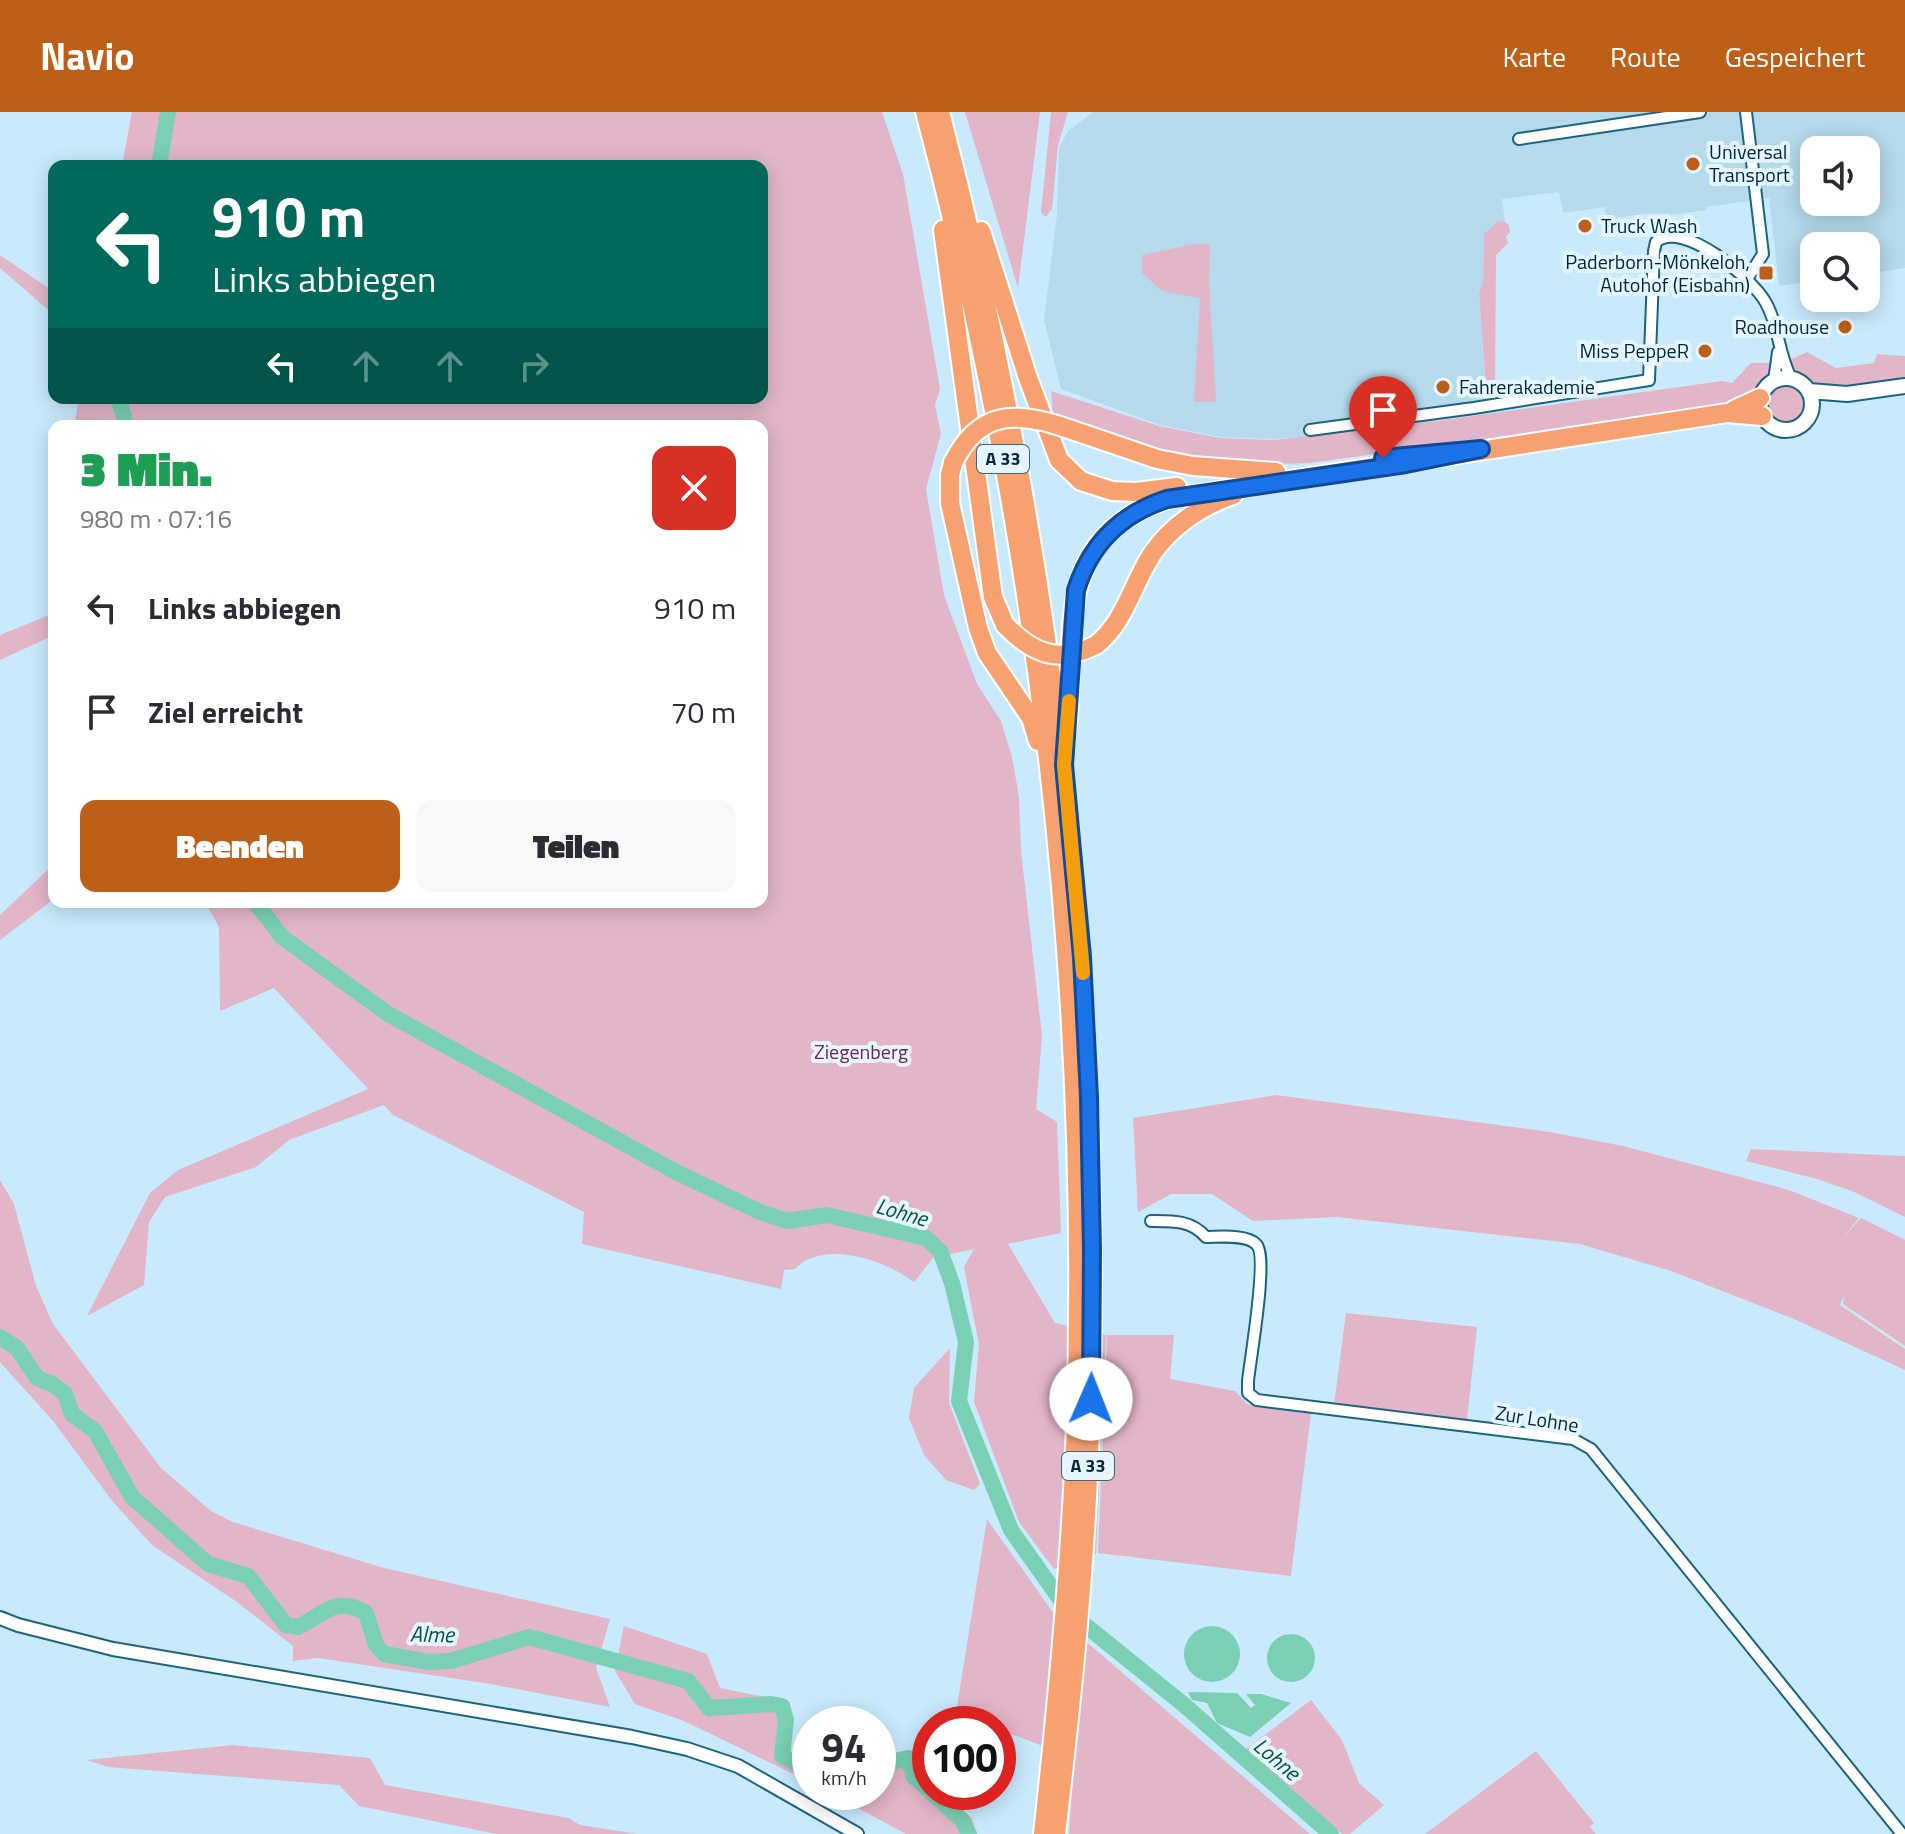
<!DOCTYPE html>
<html lang="de">
<meta charset="utf-8">
<style>
body{margin:0;font-family:"Titillium Web",sans-serif;background:#f7f7f7;color:#2b2b33;height:100vh;display:flex;flex-direction:column;font-size:30px;white-space:nowrap}
*{box-sizing:border-box;margin:0}
p{font-size:26px;color:#7c7c81}
.icon{flex:none;width:44px;height:44px;fill:none;stroke:currentColor;stroke-width:2;stroke-linecap:round;stroke-linejoin:round}
.map{position:relative;flex:1;overflow:hidden}
.side{position:absolute;left:48px;top:308px;width:720px;height:488px;display:flex;flex-direction:column;background:#fff;border-radius:16px;box-shadow:0 4px 20px #0003}
.side>*{flex:none}
.hud{position:absolute;left:48px;top:48px;width:720px;height:244px;border-radius:16px;box-shadow:0 4px 20px #0003;background:#00695c;color:#fff;overflow:hidden}
.tools{position:absolute;left:1800px;top:24px;display:grid;gap:16px}
.tools a{display:grid;place-items:center;width:80px;height:80px;border-radius:16px;background:#fff;box-shadow:0 4px 20px #0003;font-size:40px}
.speed{position:absolute;left:792px;top:1594px;display:flex;gap:16px;font-size:40px;font-weight:700;text-align:center}
.speed>*{display:grid;place-content:center;width:104px;height:104px;border-radius:50%;background:#fff;box-shadow:0 4px 20px #0003;line-height:1}
.speed small{font-size:20px;font-weight:400}
.speed .limit{border:12px solid #d22;background:#fff;color:#111}
.pin{position:absolute;display:grid;place-items:center;width:68px;height:68px;color:#fff;margin:-82px -34px;border-radius:50% 50% 50% 0;rotate:-45deg;box-shadow:0 0 8px #0007}
.pin .icon{rotate:45deg}
.me{position:absolute;width:88px;margin:-44px;rotate:1deg;stroke-linejoin:round;filter:drop-shadow(0 0 6px #0008)}
.turn{display:flex;align-items:center;gap:28px;height:168px;padding:0 32px;font-size:36px}
.turn .icon{width:104px;height:104px;stroke-width:2.5}
.turn b{display:block;font-size:56px;line-height:68px}
.lanes{display:flex;align-items:center;height:76px;padding:0 32px;background:#0003;justify-content:center;gap:40px;direction:ltr}
.lanes .off{opacity:.35}
.round{display:grid;place-items:center;flex:none;width:84px;height:84px;border-radius:16px;background:#f7f7f7}
.head{display:flex;align-items:center;justify-content:space-between;height:136px;padding:0 32px}
h1{font-size:48px;font-weight:800;line-height:60px;color:#1e9e55}
.action{display:flex;gap:16px;margin-top:auto;padding:16px 32px}
.action a{flex:1;height:92px;border-radius:16px;background:#be5f18;color:#fff;font-size:32px;font-weight:800;line-height:92px;text-align:center}
.action a+a{background:#f7f7f7;color:#2b2b33}
ul{padding:0;list-style:none}
li{display:flex;align-items:center;gap:24px;height:104px;padding:0 32px}
li div{flex:1}
li b{display:block;font-size:30px}
li em{font-style:normal}
header{display:flex;align-items:center;gap:48px;box-sizing:border-box;height:112px;padding:0 40px;background:#be5f18;color:#fff}
header strong{font-size:38px}
nav{display:flex;gap:44px;margin-inline-start:auto;font-size:28px}
.map>svg:first-child{display:block}
</style>
<header>
<strong>Navio</strong>
<nav><a>Karte</a><a>Route</a><a>Gespeichert</a></nav>
</header>
<div class="map">
<svg width="1905" height="1722" viewBox="0 0 1905 1722">
<rect width="100%" height="100%" fill="#c9eafc"/>
<path fill="#b5daec" fill-rule="evenodd" d="M 1093,0 L 1905,0 L 1905,156 L 1866,162 L 1866,134 L 1814,134 L 1814,169 L 1779,174 L 1769,86 L 1707,95 L 1706,98 L 1670,103 L 1669,101 L 1643,102 L 1607,107 L 1605,95 L 1563,101 L 1559,80 L 1502,87 L 1505,110 L 1497,110 L 1484,122 L 1483,171 L 1479,179 L 1486,287 L 1407,301 L 1310,313 L 1310,324 L 1275,327 L 1220,325 L 1160,313 L 1061,277 L 1044,208 L 1057,102 L 1059,36 L 1068,19 ZM 1814,38 L 1866,38 L 1866,90 L 1814,90 Z"/>
<path fill="#e2b5c8" d="M 132,0 L 882,0 L 903,62 L 940,277 L 935,293 L 941,322 L 926,377 L 944,483 L 977,572 L 1001,609 L 1012,645 L 1019,685 L 1021,739 L 1042,924 L 1036,997 L 1057,1010 L 1061,1121 L 1008,1132 L 1055,1211 L 1106,1223 L 1096,1442 L 1054,1457 L 1019,1410 L 974,1290 L 979,1233 L 964,1155 L 974,1137 L 933,1146 L 914,1170 C 885,1148 823,1127 795,1157 L 784,1158 L 781,1177 L 582,1132 L 584,1100 L 393,1003 L 384,993 L 289,1028 L 256,1055 L 165,1085 L 149,1110 L 144,1173 L 87,1204 L 150,1081 L 178,1058 L 368,977 L 274,876 L 220,899 L 219,815 L 205,790 L 762,790 L 762,314 L 74,314 L 79,286 L 762,286 L 762,54 L 122,54 Z
M 965,0 L 1040,0 L 1018,176 Z
M 1051,0 L 1068,0 L 1058,33 L 1052,97 L 1046,105 L 1041,100 Z
M 1503,109 L 1509,113 L 1510,120 L 1506,125 L 1508,131 L 1496,143 L 1495,279 L 1486,278 L 1479,180 L 1483,171 L 1484,122 L 1497,110 Z
M 1194,132 L 1210,132 L 1209,168 L 1216,290 L 1194,290 L 1200,186 L 1162,179 L 1142,161 L 1142,143 Z
M 0,143 L 54,180 L 54,203 L 0,156 Z
M 1807,240 L 1836,256 L 1874,251 L 1877,242 L 1905,244 L 1905,267 C 1885,270 1840,280 1822,276 C 1810,273 1794,259 1789,248 Z
M 1751,251 L 1772,251 C 1764,282 1742,289 1714,296 L 1310,351 L 1247,353 L 1163,341 L 1053,303 L 1051,279 L 1159,314 L 1220,326 L 1275,328 L 1444,308 L 1722,269 L 1732,271 Z
M1765 293a21 21 0 1 1 42 0a21 21 0 1 1-42 0Z
M 54,501 L 54,523 L 0,548 L 0,523 Z
M 54,752 L 54,787 L 0,828 L 0,803 Z
M 1276,983 L 1550,1020 L 1623,1034 L 1789,1078 L 1859,1106 L 1842,1127 L 1861,1106 L 1905,1128 L 1905,1234 L 1843,1192 L 1844,1183 L 1840,1193 L 1905,1237 L 1905,1258 L 1794,1207 L 1671,1159 L 1580,1132 L 1337,1105 L 1253,1109 L 1212,1082 L 1171,1082 L 1138,1100 L 1133,1006 Z
M 1751,1037 L 1905,1044 L 1905,1105 L 1852,1079 L 1817,1067 L 1746,1049 Z
M 0,1068 L 14,1092 L 36,1174 L 53,1212 L 161,1356 L 211,1399 L 233,1410 L 384,1456 L 610,1507 L 596,1556 L 610,1595 L 491,1572 L 318,1546 L 293,1549 L 293,1534 L 237,1490 L 152,1433 L 113,1390 L 53,1309 L 0,1250 Z
M 1346,1201 L 1477,1215 L 1467,1308 L 1334,1293 Z
M 1107,1223 L 1174,1223 L 1170,1267 L 1235,1279 L 1247,1292 L 1311,1301 L 1291,1464 L 1098,1441 Z
M 950,1236 L 949,1291 L 980,1372 L 974,1378 L 946,1368 L 924,1343 L 909,1306 L 914,1276 Z
M 987,1407 L 1054,1502 L 1310,1722 L 1069,1722 L 1074,1646 L 998,1617 L 998,1612 L 985,1612 L 956,1601 Z
M 624,1514 L 707,1542 L 720,1576 L 790,1590 L 787,1641 L 810,1651 L 810,1670 L 684,1609 L 635,1592 L 615,1559 Z
M 1311,1588 L 1342,1628 L 1359,1671 L 1384,1693 L 1350,1722 L 1342,1722 L 1246,1637 Z
M 233,1633 L 370,1646 L 385,1673 L 568,1706 L 580,1713 L 638,1722 L 497,1722 L 359,1694 L 339,1673 L 108,1655 L 87,1648 Z
M 1536,1639 L 1594,1711 L 1590,1715 L 1596,1722 L 1425,1722 Z
M 904,1642 L 913,1645 L 930,1680 L 936,1680 L 972,1706 L 976,1722 L 906,1722 L 828,1680 L 878,1680 L 878,1650 Z"/>
<path fill="#7ad0b4" d="M1184 1542a28 28 0 1 1 56 0a28 28 0 1 1-56 0Z
M1267 1546a24 24 0 1 1 48 0a24 24 0 1 1-48 0Z
M 1188,1580 L 1237,1581 L 1251,1596 L 1255,1593 L 1246,1582 L 1261,1582 L 1291,1591 L 1250,1625 L 1217,1611 L 1207,1591 L 1192,1588 Z"/>
<g fill="none" stroke-linecap="round" stroke-linejoin="round">
<path stroke="#7ad0b4" stroke-width="16" d="M 159,54 L 168,0
M 118,286 L 127,314
M 255,790 L 282,825 L 388,902 L 676,1060 L 760,1100 L 787,1109 L 827,1103 L 926,1126 L 940,1139 L 952,1171 L 966,1230 L 959,1289 L 1011,1418 L 1069,1500 L 1183,1592 L 1331,1722
M 0,1225 L 17,1236 L 37,1266 L 54,1273 L 65,1282 L 72,1302 L 95,1319 L 132,1385 L 208,1452 L 248,1464 L 286,1513 L 298,1515 C 324,1502 336,1483 366,1501 L 376,1533 L 384,1542 L 429,1550 L 451,1549 L 529,1525 L 688,1569 L 709,1596 L 771,1592 L 782,1594 L 786,1608 L 782,1644 L 810,1658
M 878,1653 L 908,1646 L 914,1665 L 930,1679
M 931,1680 L 962,1708 L 969,1722"/>
<g stroke="#1b6382" stroke-width="14">
<path id="minor" d="M 1746,0 L 1763,142 L 1747,167
M 1519,27 L 1700,0
M 1774,269 L 1778,240
M 1310,318 L 1474,296 L 1649,268 L 1654,139 L 1656,130 C 1683,107 1753,167 1766,191 C 1779,214 1778,241 1791,266
M 1151,1109 C 1173,1109 1191,1108 1206,1125 C 1219,1125 1246,1122 1256,1132 C 1269,1143 1250,1248 1248,1269 L 1248,1281 L 1257,1288 L 1573,1327 L 1591,1337 L 1902,1722"/>
</g>
<g stroke="#1b6382" stroke-width="16">
<path id="tertiary" d="M 0,1506 L 18,1513 L 113,1537 L 632,1625 L 687,1637 L 738,1654 L 857,1722"/>
</g>
<g stroke="#1b6382" stroke-width="18">
<path id="secondary" d="M1760 292a26 26 0 1 1 52 0a26 26 0 1 1-52 0Z
M 1809,279 L 1847,282 L 1905,274"/>
</g>
<g stroke="#fff" stroke-width="22">
<path id="motorway" d="M 925,0 C 1039,427 1090,871 1076,1313 C 1071,1450 1058,1586 1043,1722
M 940,0 C 1053,432 1103,866 1090,1313 C 1086,1450 1072,1586 1056,1722
M 943,118 L 993,485 L 1005,513
M 981,119 L 1028,266 L 1059,348 L 1081,369 L 1112,379 L 1136,380 L 1177,375
M 1734,298 L 1760,286
M 1069,317 L 1157,347 L 1193,354 L 1276,360
M 953,351 L 950,363 L 950,391 L 978,516 L 987,541 L 1031,606 L 1038,629
M 1096,533 C 1125,510 1132,473 1152,442 C 1171,414 1201,394 1233,383
M 1067,614 C 1076,517 1052,425 1167,387 L 1727,301 L 1762,304"/>
</g>
<use href="#minor" stroke="#fff" stroke-width="10"/>
<use href="#tertiary" stroke="#fff" stroke-width="12"/>
<use href="#secondary" stroke="#fff" stroke-width="14"/>
<use href="#motorway" stroke="#f6a16f" stroke-width="18"/>
<g stroke="#fff" stroke-width="22" stroke-linecap="butt">
<path id="motorway-bridge" d="M 953,351 C 979,297 1018,299 1069,317
M 1005,513 C 1033,542 1058,552 1096,533"/>
</g>
<use href="#motorway-bridge" stroke="#f6a16f" stroke-width="18"/>
</g>
<g fill="none" stroke-linecap="round" stroke-linejoin="round">
<g stroke="#114b97" stroke-width="20">
<path id="route" d="M 1091,1287 L 1092,1138 L 1089,985 L 1082,845 L 1064,653 L 1076,478 C 1091,431 1121,402 1167,387 L 1406,352 L 1481,337 L 1383,346"/>
</g>
<use href="#route" stroke="#1a73e8" stroke-width="14"/>
<path stroke="#f59e0b" stroke-width="14" d="M 1069,589 L 1064,653 L 1083,861"/>
</g>
<g fill="#be5f18" stroke="#e4f5fe" stroke-width="3">
<circle cx="1693" cy="52" r="8"/>
<circle cx="1585" cy="114" r="8"/>
<rect x="1758" y="153" width="16" height="16" rx="4"/>
<circle cx="1845" cy="215" r="8"/>
<circle cx="1705" cy="239" r="8"/>
<circle cx="1443" cy="275" r="8"/>
</g>
<g text-anchor="middle" stroke-width="8" stroke-linejoin="round" paint-order="stroke">
<g fill="#e4f5fe" stroke="#446673" stroke-width="2">
<rect x="977" y="333" width="52" height="28" rx="6"/>
<rect x="1062" y="1340" width="52" height="28" rx="6"/>
</g>
<g font-size="18" font-weight="bold" fill="#002838">
<text x="1003" y="353">A 33</text>
<text x="1088" y="1360">A 33</text>
</g>
<g font-size="20" fill="#002838" stroke="#e4f5fe" text-anchor="start">
<text x="1709" y="47">Universal<tspan x="1709" dy="23">Transport</tspan></text>
<text x="1601" y="121">Truck Wash</text>
<text x="1750" y="157" text-anchor="end">Paderborn-Mönkeloh,<tspan x="1750" dy="23">Autohof (Eisbahn)</tspan></text>
<text x="1829" y="222" text-anchor="end">Roadhouse</text>
<text x="1689" y="246" text-anchor="end">Miss PeppeR</text>
<text x="1459" y="282">Fahrerakademie</text>
</g>
<g font-size="20" fill="#75244f" stroke="#e4f5fe">
<text x="861" y="947">Ziegenberg</text>
</g>
<g font-size="20" fill="#002838" stroke="#e4f5fe">
<text transform="translate(1537 1307) rotate(9)" y="7">Zur Lohne</text>
</g>
<g font-size="22" font-style="italic" fill="#085341" stroke="#e4f5fe">
<text transform="translate(902 1100) rotate(16)" y="8">Lohne</text>
<text transform="translate(432 1522) rotate(1)" y="8">Alme</text>
<text transform="translate(1277 1647) rotate(40)" y="8">Lohne</text>
</g>
</g>
</svg>
<div class="tools">
<a><svg class="icon" aria-label="sound" viewBox="0 0 24 24"><path d="M4 9h4l5-4v14l-5-4H4zM17 9q2 3 0 6"/></svg></a>
<a><svg class="icon" aria-label="search" viewBox="0 0 24 24"><circle cx="10" cy="10" r="6"/><path d="M15 15l6 6"/></svg></a>
</div>
<div class="speed"><div>94<small>km/h</small></div><div class="limit">100</div></div>
<div class="pin" style="left:1383px;top:346px;background:#d93025"><svg class="icon" aria-label="arrive" viewBox="0 0 24 24"><path d="M6 21V4h12l-3 4 3 4H6"/></svg></div>
<svg class="me" style="left:1091px;top:1287px" viewBox="-20 -20 40 40"><circle r="19" fill="#fff"/><path d="M0-13L10 11 0 6-10 11z" fill="#1a73e8"/></svg>
<div class="hud">
<div class="turn"><svg class="icon" aria-label="left" viewBox="0 0 24 24"><path d="M17 20v-9H6M10 6l-5 5 5 5"/></svg><div><b>910 m</b>Links abbiegen</div></div>
<div class="lanes"><svg class="icon" aria-label="left" viewBox="0 0 24 24"><path d="M17 20v-9H6M10 6l-5 5 5 5"/></svg><svg class="icon off" aria-label="ahead" viewBox="0 0 24 24"><path d="M12 20V5M6 11l6-6 6 6"/></svg><svg class="icon off" aria-label="ahead" viewBox="0 0 24 24"><path d="M12 20V5M6 11l6-6 6 6"/></svg><svg class="icon off" aria-label="right" viewBox="0 0 24 24"><path d="M7 20v-9h11M14 6l5 5-5 5"/></svg></div>
</div>
<section class="side">
<div class="head"><div><h1>3 Min.</h1><p>980 m · 07:16</p></div><a class="round" style="background:#d93025;color:#fff"><svg class="icon" aria-label="close" viewBox="0 0 24 24"><path d="M6 6l12 12M18 6L6 18"/></svg></a></div>
<ul>
<li><svg class="icon" aria-label="left" viewBox="0 0 24 24"><path d="M17 20v-9H6M10 6l-5 5 5 5"/></svg><div><b>Links abbiegen</b></div><em>910 m</em></li>
<li><svg class="icon" aria-label="arrive" viewBox="0 0 24 24"><path d="M6 21V4h12l-3 4 3 4H6"/></svg><div><b>Ziel erreicht</b></div><em>70 m</em></li>
</ul>
<div class="action"><a>Beenden</a><a>Teilen</a></div>
</section>
</div>
